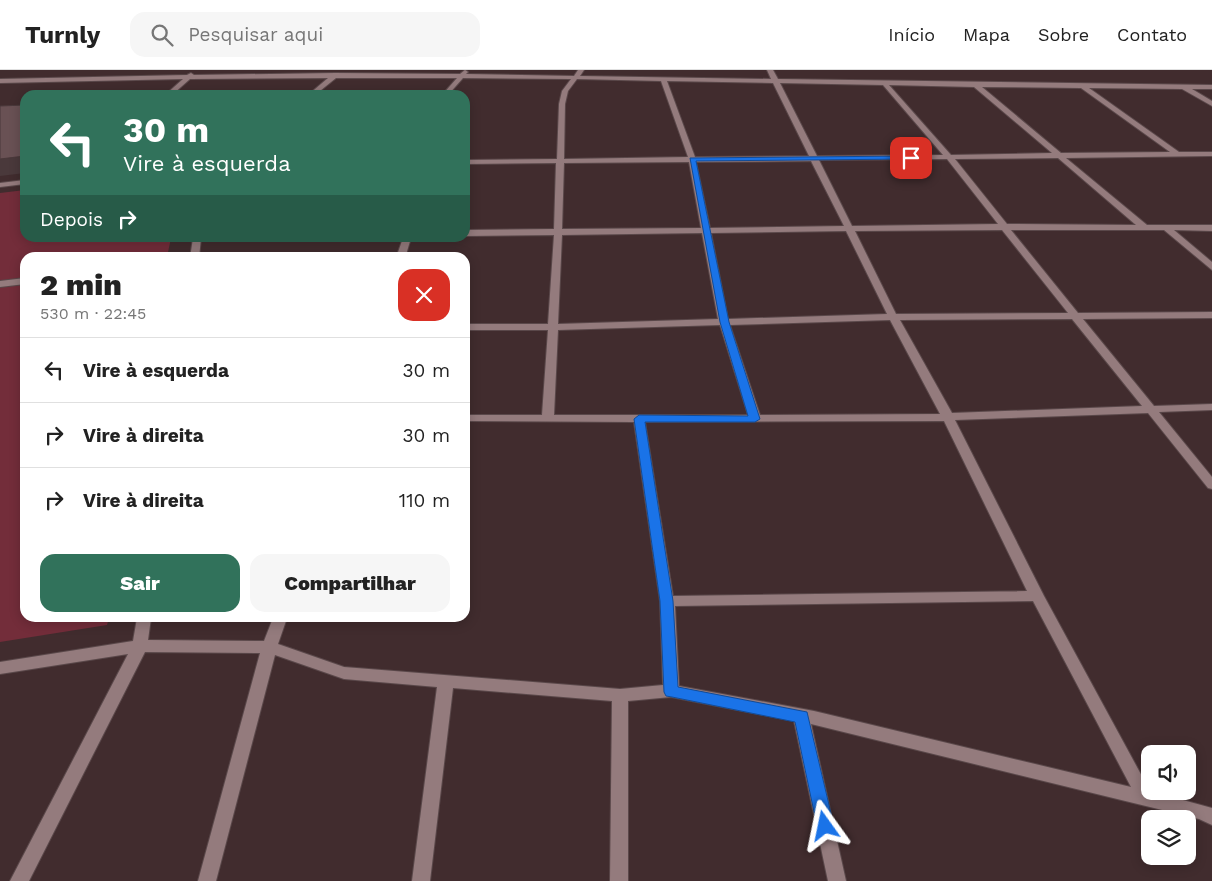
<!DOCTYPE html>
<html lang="pt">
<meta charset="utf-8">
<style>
body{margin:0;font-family:"Work Sans",sans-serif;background:#f6f6f6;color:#222;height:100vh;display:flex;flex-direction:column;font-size:19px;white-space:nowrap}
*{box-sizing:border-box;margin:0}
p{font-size:16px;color:#767676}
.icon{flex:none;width:28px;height:28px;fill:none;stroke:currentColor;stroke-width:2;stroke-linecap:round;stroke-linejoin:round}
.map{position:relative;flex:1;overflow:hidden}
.sheet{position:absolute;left:20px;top:182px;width:450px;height:370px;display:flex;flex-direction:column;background:#fff;border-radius:15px;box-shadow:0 2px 12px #0003}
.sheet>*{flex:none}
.banner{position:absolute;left:20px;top:20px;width:450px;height:152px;border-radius:15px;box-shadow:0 2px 12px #0003;background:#31725b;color:#fff;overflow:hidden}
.controls{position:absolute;left:1141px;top:675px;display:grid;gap:10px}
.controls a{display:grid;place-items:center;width:55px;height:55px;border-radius:10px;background:#fff;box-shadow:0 2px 12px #0003;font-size:25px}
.pin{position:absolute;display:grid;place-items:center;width:42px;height:42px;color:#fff;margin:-21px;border-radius:10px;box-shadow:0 2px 8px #0006}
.me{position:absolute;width:55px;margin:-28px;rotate:348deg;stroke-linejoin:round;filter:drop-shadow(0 0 4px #0008)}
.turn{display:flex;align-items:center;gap:18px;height:105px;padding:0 20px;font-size:22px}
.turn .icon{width:65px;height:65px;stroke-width:2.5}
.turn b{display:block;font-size:35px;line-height:42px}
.then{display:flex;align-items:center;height:48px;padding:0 20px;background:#0003;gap:10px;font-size:19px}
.round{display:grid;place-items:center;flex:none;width:52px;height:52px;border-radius:15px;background:#f6f6f6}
.headline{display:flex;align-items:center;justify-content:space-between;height:85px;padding:0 20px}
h1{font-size:30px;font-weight:800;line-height:38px}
.cta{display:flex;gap:10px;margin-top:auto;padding:10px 20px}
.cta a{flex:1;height:58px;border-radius:15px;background:#31725b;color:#fff;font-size:20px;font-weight:800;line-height:58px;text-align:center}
.cta a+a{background:#f6f6f6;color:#222}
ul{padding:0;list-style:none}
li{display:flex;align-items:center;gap:15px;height:65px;padding:0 20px;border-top:1px solid #e0e0e0}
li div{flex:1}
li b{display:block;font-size:19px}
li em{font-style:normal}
header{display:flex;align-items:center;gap:30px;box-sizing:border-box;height:70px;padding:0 25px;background:#fff;border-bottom:1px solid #e0e0e0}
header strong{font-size:24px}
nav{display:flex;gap:28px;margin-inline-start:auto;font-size:18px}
.search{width:350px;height:45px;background:#f6f6f6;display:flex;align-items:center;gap:12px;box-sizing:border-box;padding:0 18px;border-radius:15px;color:#767676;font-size:19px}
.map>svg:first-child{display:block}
</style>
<header>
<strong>Turnly</strong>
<div class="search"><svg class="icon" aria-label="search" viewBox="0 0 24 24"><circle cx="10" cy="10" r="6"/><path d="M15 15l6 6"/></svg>Pesquisar aqui</div>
<nav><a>Início</a><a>Mapa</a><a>Sobre</a><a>Contato</a></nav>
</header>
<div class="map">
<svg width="1212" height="811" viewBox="0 0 1212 811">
<rect width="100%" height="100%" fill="#412c2e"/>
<path fill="#732d3a" d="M 25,120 L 25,168 L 171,168 L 167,187 L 25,188 L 25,548 L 109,548 L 107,555 L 0,572 L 0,123 Z"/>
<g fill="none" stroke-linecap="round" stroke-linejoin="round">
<g stroke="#5a484a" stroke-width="2">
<path id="pedestrian" d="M 25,208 L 25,214 L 0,217 L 0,211 Z"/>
</g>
<g stroke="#5a484a" stroke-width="2">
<path id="minor" d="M 465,0 L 468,2 L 466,4 L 574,6 L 578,0 L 584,0 L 580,6 L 771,9 L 767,0 L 773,0 L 778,9 L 1212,15 L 1212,19 L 1192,19 L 1212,31 L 1212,36 L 1182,19 L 1089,18 L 1179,82 L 1212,82 L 1212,86 L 1066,88 L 1147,155 L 1212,155 L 1212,161 L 1174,160 L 1212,192 L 1212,200 L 1164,160 L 1011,160 L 1078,243 L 1212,242 L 1212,248 L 1083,249 L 1154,336 L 1212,334 L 1212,340 L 1159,342 L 1212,407 L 1212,419 L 1208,418 L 1148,343 L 955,350 L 1044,526 L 1150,721 L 1212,738 L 1212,755 L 1199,749 L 811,654 L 846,811 L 828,811 L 794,651 L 671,627 L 628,631 L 628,811 L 610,811 L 612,631 L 453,618 L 430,811 L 412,811 L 437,617 L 344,609 L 275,585 L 216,811 L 198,811 L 260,583 L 145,582 L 29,811 L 10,811 L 128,584 L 0,604 L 0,592 L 133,571 L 137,548 L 151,548 L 148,570 L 264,571 L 273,548 L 287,548 L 278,574 L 344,597 L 620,619 L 663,615 L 660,531 L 634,352 L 465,351 L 465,345 L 542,345 L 548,260 L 465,260 L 465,254 L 548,254 L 554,165 L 465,166 L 465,160 L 554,159 L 556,93 L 465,94 L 465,90 L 557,89 L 559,34 L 562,21 L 571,9 L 463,8 L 448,25 L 442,25 L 457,8 L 336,8 L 315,25 L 308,25 L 328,8 L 190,9 L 172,25 L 165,25 L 183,9 L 0,13 L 0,9 L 187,5 L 191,3 L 194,5 L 335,3 L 460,4 ZM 577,9 L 661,11 L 688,87 L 564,89 L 565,34 L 568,21 ZM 667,11 L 773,13 L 809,86 L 695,87 ZM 780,13 L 883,15 L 943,85 L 817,86 ZM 889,15 L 974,17 L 1052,83 L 951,85 ZM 982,17 L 1081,18 L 1170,82 L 1061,83 ZM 1058,88 L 1136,155 L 1007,154 L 955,89 ZM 947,89 L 998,154 L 852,156 L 819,90 ZM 811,91 L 844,156 L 710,158 L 696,92 ZM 689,92 L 701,158 L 562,159 L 564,93 ZM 1002,160 L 1068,243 L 896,244 L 855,161 ZM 846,161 L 887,244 L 728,249 L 711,163 ZM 702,163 L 718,249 L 558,254 L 562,165 ZM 1072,249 L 1142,336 L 952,343 L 900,250 ZM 890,250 L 940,344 L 760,345 L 730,255 ZM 720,255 L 748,345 L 554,345 L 558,260 ZM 944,351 L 1027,521 L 673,526 L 645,352 ZM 1033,531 L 1131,717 L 814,641 L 679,616 L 675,536 Z
M 25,110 L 25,114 L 0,117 L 0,113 Z
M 193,168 L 201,168 L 199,188 L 190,188 Z
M 403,168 L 411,168 L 405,188 L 396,188 Z"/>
</g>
<use href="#pedestrian" fill="#947b7d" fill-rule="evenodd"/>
<use href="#minor" fill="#947b7d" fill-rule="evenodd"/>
</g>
<path fill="#4a393b" d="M 25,86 L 25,103 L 0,106 L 0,89 Z"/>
<path fill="#695154" stroke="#4a393b" d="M 25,35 L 25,86 L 0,89 L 0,36 Z"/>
<path fill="#1a73e8" stroke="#114b97" d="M 911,86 L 915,88 L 914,89 L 696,91 L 729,252 L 760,349 L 755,352 L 645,352 L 673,531 L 678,617 L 807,642 L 834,756 L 831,762 L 825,764 L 820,762 L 817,756 L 795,652 L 672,627 L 666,626 L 664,622 L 660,531 L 634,349 L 639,345 L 748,346 L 720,252 L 690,88 Z"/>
</svg>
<div class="controls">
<a><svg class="icon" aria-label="sound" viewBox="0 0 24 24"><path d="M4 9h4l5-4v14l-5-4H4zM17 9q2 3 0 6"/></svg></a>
<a><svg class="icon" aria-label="layers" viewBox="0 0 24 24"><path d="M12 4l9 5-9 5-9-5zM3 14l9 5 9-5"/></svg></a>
</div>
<div class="pin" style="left:911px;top:88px;background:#d93025"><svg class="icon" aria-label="arrive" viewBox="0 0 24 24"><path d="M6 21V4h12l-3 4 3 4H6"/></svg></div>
<svg class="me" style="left:825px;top:756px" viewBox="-20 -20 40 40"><path d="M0-17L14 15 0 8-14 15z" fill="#1a73e8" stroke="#fff" stroke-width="4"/></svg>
<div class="banner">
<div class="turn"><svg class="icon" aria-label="left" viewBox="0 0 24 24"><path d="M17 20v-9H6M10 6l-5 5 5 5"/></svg><div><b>30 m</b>Vire à esquerda</div></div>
<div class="then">Depois<svg class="icon" aria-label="right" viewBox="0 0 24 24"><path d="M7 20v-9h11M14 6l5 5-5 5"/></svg></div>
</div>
<section class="sheet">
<div class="headline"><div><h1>2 min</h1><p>530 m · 22:45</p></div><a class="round" style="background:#d93025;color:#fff"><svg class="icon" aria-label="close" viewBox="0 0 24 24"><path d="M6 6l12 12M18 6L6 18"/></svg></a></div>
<ul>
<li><svg class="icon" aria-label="left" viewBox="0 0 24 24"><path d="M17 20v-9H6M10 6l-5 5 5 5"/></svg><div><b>Vire à esquerda</b></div><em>30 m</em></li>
<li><svg class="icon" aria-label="right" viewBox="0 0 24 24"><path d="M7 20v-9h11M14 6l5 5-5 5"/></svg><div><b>Vire à direita</b></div><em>30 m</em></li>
<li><svg class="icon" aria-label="right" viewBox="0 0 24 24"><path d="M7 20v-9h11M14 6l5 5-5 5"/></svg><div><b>Vire à direita</b></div><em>110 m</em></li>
</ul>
<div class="cta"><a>Sair</a><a>Compartilhar</a></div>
</section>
</div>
